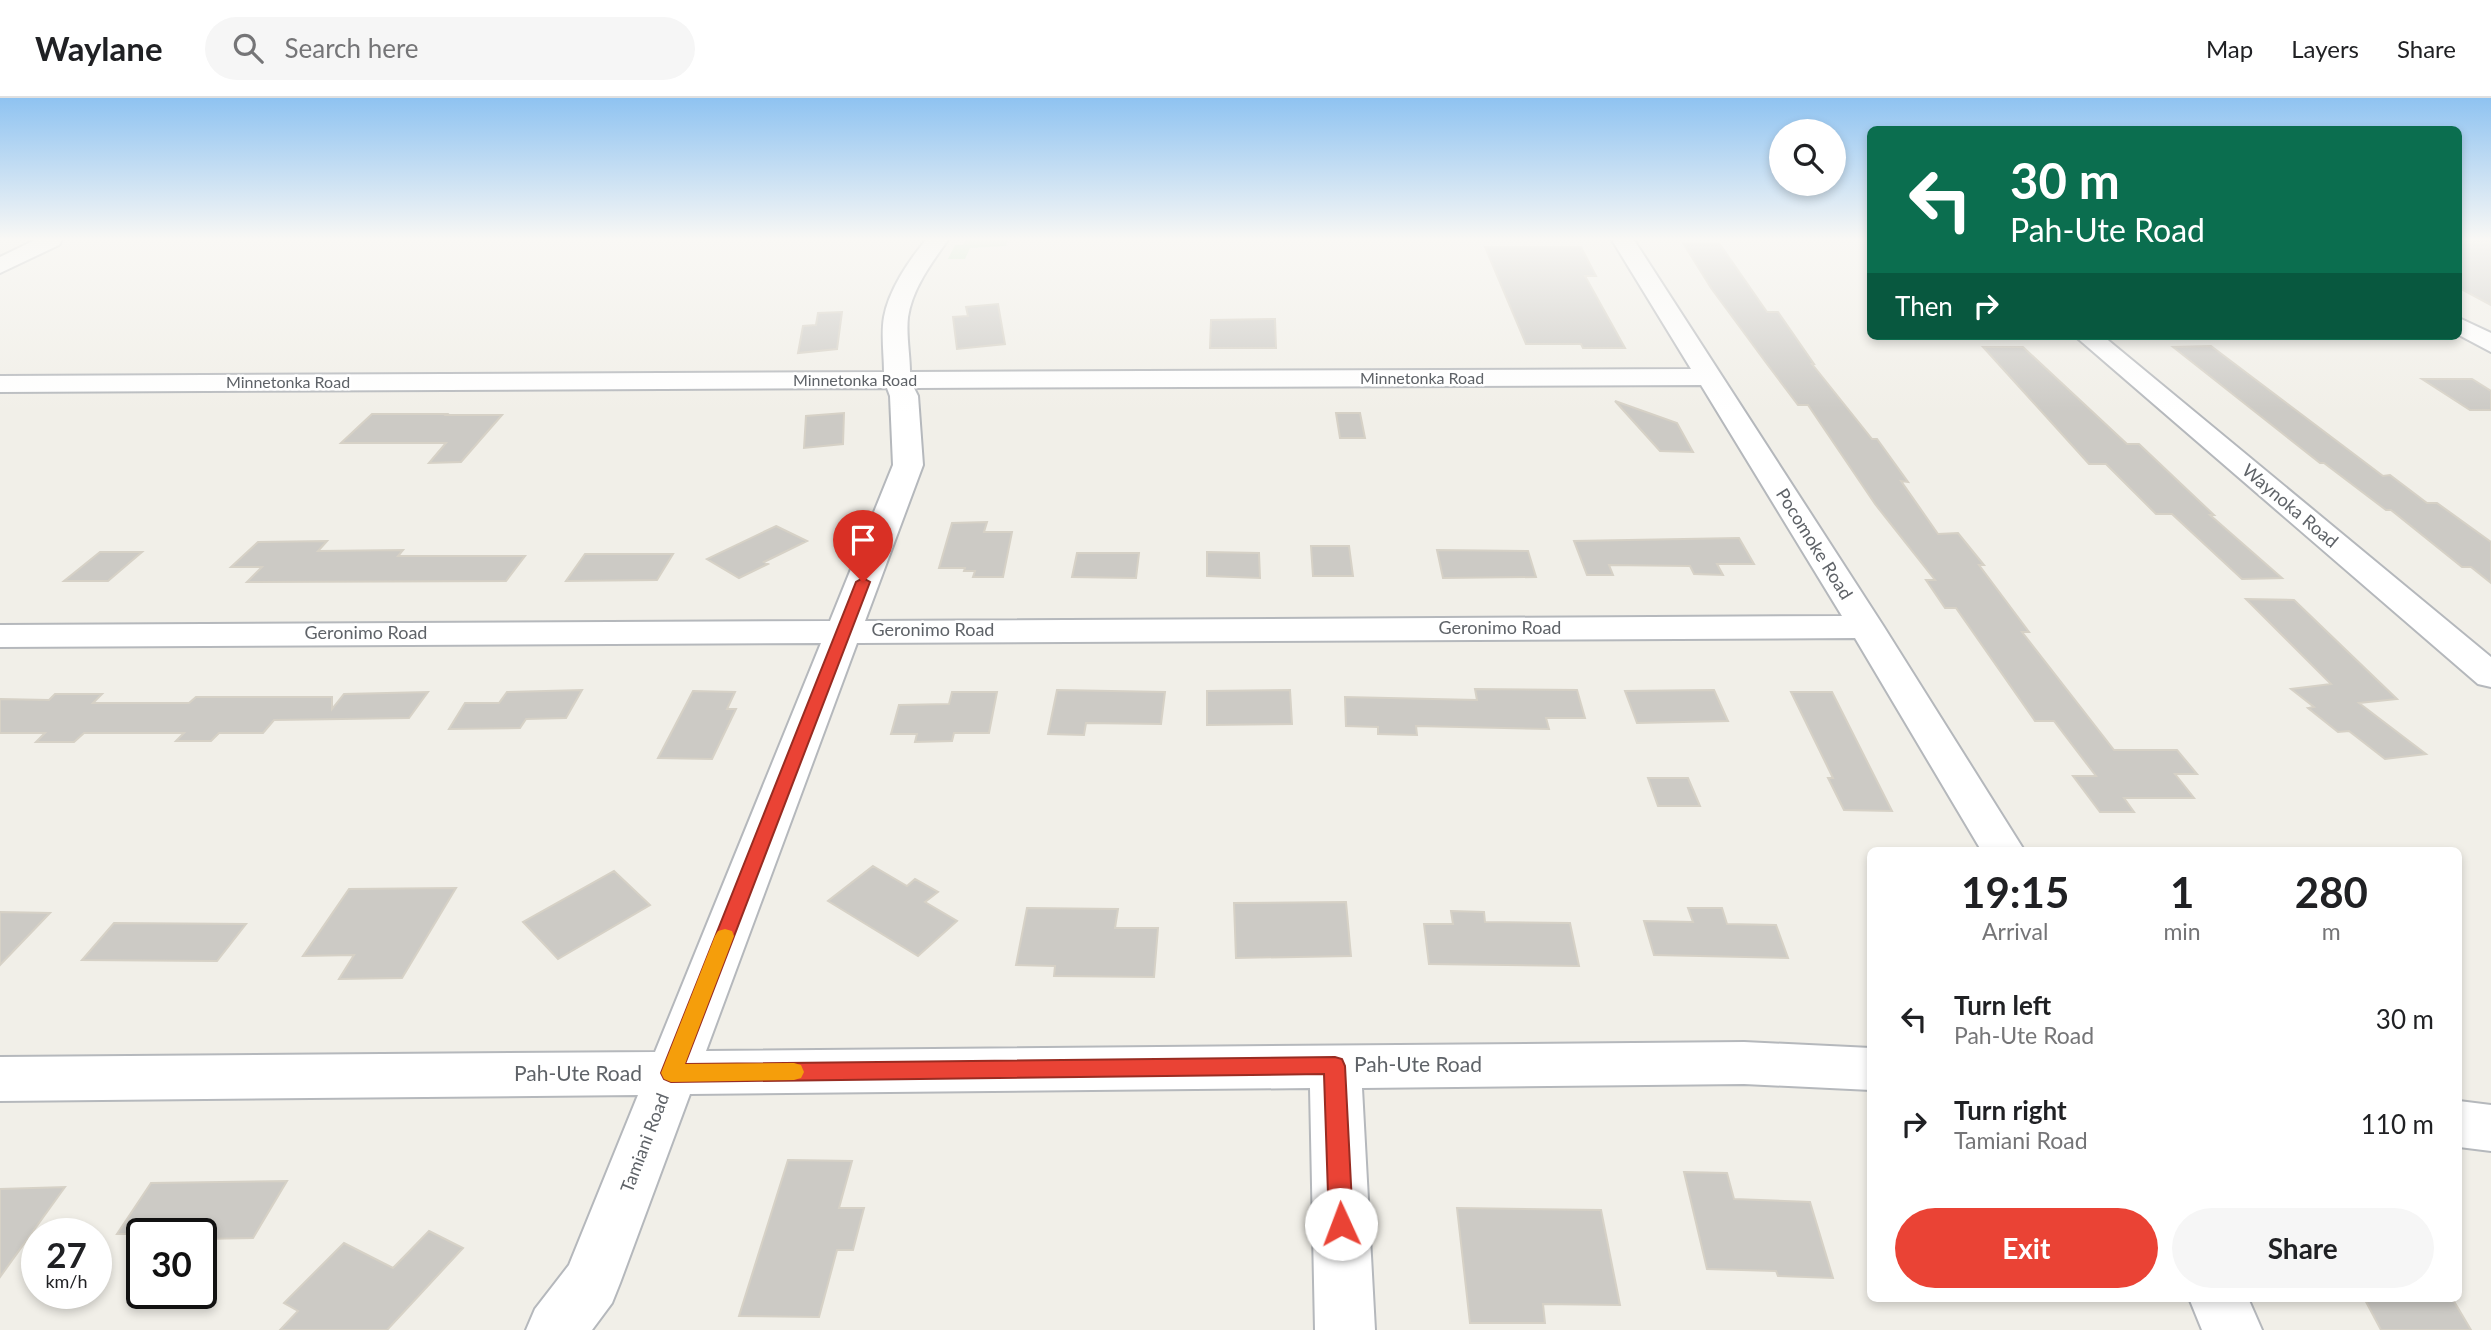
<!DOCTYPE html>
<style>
body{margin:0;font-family:Lato,sans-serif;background:#f6f6f6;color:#202124;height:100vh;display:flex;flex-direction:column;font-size:26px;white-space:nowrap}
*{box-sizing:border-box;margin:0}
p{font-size:23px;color:#757577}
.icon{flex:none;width:38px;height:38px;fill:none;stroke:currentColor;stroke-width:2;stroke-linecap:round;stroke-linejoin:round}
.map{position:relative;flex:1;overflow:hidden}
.panel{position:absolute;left:1867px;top:749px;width:595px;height:455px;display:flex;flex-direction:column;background:#fff;border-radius:10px;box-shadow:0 4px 10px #0003}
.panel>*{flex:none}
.top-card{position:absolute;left:1867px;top:28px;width:595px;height:214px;border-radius:10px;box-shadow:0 4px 10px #0003;background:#0b6e4f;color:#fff;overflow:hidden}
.tools{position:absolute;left:1769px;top:21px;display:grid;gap:14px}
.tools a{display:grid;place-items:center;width:77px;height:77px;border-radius:50%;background:#fff;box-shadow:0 4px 10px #0003;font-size:35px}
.speed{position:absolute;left:21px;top:1120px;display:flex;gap:14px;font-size:35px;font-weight:700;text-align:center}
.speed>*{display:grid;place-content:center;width:91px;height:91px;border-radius:50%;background:#fff;box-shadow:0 4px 10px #0003;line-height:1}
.speed small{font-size:18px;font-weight:400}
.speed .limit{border:4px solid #111;border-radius:10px;background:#fff;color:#111}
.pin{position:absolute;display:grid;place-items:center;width:60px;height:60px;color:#fff;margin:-72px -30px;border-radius:50% 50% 50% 0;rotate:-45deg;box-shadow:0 0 7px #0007}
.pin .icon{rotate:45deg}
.me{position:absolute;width:77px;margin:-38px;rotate:358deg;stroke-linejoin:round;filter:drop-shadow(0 0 5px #0008)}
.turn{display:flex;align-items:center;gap:24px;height:147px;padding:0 28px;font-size:32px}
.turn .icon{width:91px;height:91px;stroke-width:2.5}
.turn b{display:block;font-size:49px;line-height:60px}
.then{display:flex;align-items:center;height:66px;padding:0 28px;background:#0003;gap:14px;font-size:26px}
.eta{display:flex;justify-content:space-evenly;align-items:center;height:119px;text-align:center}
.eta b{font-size:42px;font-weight:700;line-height:49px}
.action{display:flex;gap:14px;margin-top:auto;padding:14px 28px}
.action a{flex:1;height:80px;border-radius:42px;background:#ea4335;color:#fff;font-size:28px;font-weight:700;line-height:80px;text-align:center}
.action a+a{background:#f6f6f6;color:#202124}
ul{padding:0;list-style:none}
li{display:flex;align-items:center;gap:21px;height:105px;padding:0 28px}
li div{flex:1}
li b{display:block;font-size:26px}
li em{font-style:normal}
header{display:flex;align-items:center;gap:42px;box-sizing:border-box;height:98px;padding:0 35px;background:#fff;border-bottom:2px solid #e0e0e0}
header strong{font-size:33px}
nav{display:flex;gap:38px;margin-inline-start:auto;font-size:24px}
.search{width:490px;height:63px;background:#f6f6f6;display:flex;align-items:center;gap:18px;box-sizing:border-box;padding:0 24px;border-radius:38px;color:#757577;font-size:26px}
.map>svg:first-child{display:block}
</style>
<header>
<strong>Waylane</strong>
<div class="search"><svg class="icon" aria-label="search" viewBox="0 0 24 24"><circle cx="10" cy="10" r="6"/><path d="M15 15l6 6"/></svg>Search here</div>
<nav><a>Map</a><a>Layers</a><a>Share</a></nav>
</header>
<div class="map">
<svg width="2491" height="1232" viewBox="0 0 2491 1232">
<rect width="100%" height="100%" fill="#f1efe8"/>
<path fill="#c5e8c5" d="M 965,142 L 1008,142 L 1006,148 L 970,150 L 965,161 L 948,161 L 955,147 L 963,147 Z"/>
<path fill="#cccac5" stroke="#d6d1c6" stroke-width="2" d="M 2459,142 L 2491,142 L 2491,207 L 2459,190 Z
M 1683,145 L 1719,145 L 1767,214 L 1778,214 L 1814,266 L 1812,266 L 1872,341 L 1877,341 L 1908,384 L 1901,383 L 1938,436 L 1958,435 L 1984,467 L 1979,467 L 2029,534 L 2022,534 L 2114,652 L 2177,652 L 2197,676 L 2175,676 L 2194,700 L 2124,700 L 2134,714 L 2100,714 L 2073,678 L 2096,678 L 2054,623 L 2035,623 L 1956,510 L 1945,510 L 1926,482 L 1935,482 L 1875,406 L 1808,307 L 1798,307 L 1767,266 L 1711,190 Z
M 1485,149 L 1581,149 L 1596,178 L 1585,178 L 1625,250 L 1583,250 L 1581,246 L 1526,246 Z
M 998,206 L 1005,246 L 957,251 L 953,219 L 968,218 L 966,209 Z
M 842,214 L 837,251 L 798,255 L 803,228 L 816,227 L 818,215 Z
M 1275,221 L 1276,250 L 1210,250 L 1211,222 Z
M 2211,248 L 2383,378 L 2390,377 L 2427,405 L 2437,405 L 2491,444 L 2491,485 L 2471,469 L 2462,469 L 2391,412 L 2386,412 L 2324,365 L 2320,365 L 2173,249 Z
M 1983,249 L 2023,249 L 2127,346 L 2139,346 L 2214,417 L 2210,417 L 2282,480 L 2242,481 L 2172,416 L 2156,416 L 2106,366 L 2089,366 Z
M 2422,281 L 2472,281 L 2491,293 L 2491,312 L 2470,312 Z
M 1615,303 L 1677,325 L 1693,354 L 1660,353 Z
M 844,315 L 843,346 L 804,350 L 806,318 Z
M 1336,315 L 1360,315 L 1365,340 L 1340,340 Z
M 372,316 L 447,316 L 446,317 L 502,317 L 461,364 L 429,365 L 446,345 L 341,345 Z
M 987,424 L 984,434 L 1012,434 L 1003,479 L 973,479 L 975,473 L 964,473 L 965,470 L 939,470 L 952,425 Z
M 776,428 L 807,443 L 764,464 L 768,466 L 739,480 L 707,461 Z
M 1739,440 L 1754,466 L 1717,466 L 1723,477 L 1694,476 L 1690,468 L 1609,467 L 1613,477 L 1587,477 L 1574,443 Z
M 327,443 L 318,453 L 403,452 L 398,458 L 525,458 L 506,483 L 247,484 L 262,469 L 231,469 L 258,444 Z
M 1311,448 L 1349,448 L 1353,478 L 1313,478 Z
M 1437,452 L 1528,453 L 1536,479 L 1443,480 Z
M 100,454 L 142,454 L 108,483 L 64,483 Z
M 1207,454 L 1259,455 L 1260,480 L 1207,478 Z
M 1077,455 L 1139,455 L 1136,480 L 1072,479 Z
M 585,456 L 673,456 L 657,482 L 566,483 Z
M 2246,501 L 2294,502 L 2397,601 L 2359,605 L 2426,656 L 2385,661 L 2349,633 L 2338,634 L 2308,610 L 2314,609 L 2291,591 L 2331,586 Z
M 1475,591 L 1577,592 L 1585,620 L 1546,620 L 1549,631 L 1416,628 L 1417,637 L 1378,636 L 1378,629 L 1346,628 L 1345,599 L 1477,602 Z
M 582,592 L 566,620 L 526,621 L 520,630 L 449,631 L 465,605 L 499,605 L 507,594 Z
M 1057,592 L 1165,594 L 1161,626 L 1086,625 L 1084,637 L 1048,636 Z
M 1290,592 L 1292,626 L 1207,627 L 1207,593 Z
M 1714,592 L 1728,623 L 1637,625 L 1625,593 Z
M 693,593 L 735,594 L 727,611 L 736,611 L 712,661 L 658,660 Z
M 428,594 L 409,620 L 274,622 L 263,635 L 219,635 L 211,643 L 176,643 L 184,635 L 84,635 L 74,644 L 36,644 L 45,635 L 0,635 L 0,601 L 49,602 L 55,596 L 102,596 L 93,605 L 189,605 L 196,599 L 332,599 L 332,611 L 344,596 Z
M 952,594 L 997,594 L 989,635 L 954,635 L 952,643 L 915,644 L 917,636 L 891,636 L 899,607 L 949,606 Z
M 1791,594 L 1832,594 L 1892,713 L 1844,712 L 1828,680 L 1833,680 Z
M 1648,680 L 1688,680 L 1700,708 L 1658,708 Z
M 873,768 L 907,788 L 915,781 L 938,794 L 925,804 L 957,823 L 918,858 L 828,803 Z
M 614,773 L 650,807 L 558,861 L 523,824 Z
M 456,790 L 402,880 L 339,881 L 354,857 L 303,858 L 349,791 Z
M 1346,804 L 1351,858 L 1236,860 L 1234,805 Z
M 1027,810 L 1118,811 L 1115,830 L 1158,830 L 1154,879 L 1054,878 L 1055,868 L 1016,867 Z
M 1688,810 L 1722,810 L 1727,826 L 1776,827 L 1788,860 L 1654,857 L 1644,823 L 1693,824 Z
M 1451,813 L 1484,814 L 1485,824 L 1570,825 L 1579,868 L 1429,866 L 1424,826 L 1453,826 Z
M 0,814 L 50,815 L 0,867 Z
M 114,825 L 246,826 L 217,863 L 82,862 Z
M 788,1062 L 852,1063 L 839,1110 L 864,1110 L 853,1152 L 837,1152 L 819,1219 L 739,1218 Z
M 1684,1074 L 1727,1075 L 1734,1101 L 1810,1104 L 1833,1180 L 1778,1178 L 1776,1173 L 1707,1171 Z
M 287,1083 L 253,1140 L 201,1141 L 201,1136 L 117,1136 L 151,1085 Z
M 65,1089 L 0,1179 L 0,1091 Z
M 1457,1110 L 1601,1112 L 1620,1207 L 1543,1206 L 1545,1225 L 1470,1225 Z
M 429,1133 L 463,1150 L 387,1232 L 280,1232 L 298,1213 L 284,1205 L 344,1145 L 393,1170 Z
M 2364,1200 L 2452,1200 L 2471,1232 L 2381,1232 Z"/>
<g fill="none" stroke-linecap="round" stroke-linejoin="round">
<g stroke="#b5b8bc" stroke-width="4">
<path id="minor" d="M 35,142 L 62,142 L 59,147 L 0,175 L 0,159 Z
M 926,142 L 948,142 C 932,164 912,191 908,219 C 906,237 910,257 910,274 L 1691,271 L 1612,142 L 1634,142 L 1884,529 L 2024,752 L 1981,752 L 1855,540 L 857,545 L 706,953 L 1744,944 L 1871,950 L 1871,992 L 1744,986 L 1362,990 L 1375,1232 L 1315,1232 L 1310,990 L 690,996 L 620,1185 L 612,1205 L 592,1232 L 526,1232 L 535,1211 L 569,1167 L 638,997 L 0,1003 L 0,959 L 655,954 L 821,545 L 0,549 L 0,527 L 830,523 L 893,367 L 890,298 L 887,290 L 0,294 L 0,278 L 884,274 C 884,257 881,236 884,219 C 889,192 909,162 926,142 ZM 1701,287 L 1842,518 L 865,523 L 923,367 L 918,298 L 914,290 Z
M 2459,220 L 2491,235 L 2491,254 L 2459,237 Z
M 2075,238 L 2103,238 L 2491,559 L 2491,589 L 2478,586 Z
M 2459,1003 L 2491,1007 L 2491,1053 L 2459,1049 Z
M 2189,1200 L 2248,1200 L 2262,1232 L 2202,1232 Z"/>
</g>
<use href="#minor" fill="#fff" fill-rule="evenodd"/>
</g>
<linearGradient id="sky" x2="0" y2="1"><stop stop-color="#8fc3f1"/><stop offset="0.45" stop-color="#f9f8f5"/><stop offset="1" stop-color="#f9f8f5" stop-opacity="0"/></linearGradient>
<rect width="2491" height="314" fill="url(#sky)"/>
<path fill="#ea4335" stroke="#982c22" stroke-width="2" d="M 863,480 L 870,484 L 685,966 L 1335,959 L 1342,961 L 1345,968 L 1353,1126 L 1349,1134 L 1341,1137 L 1333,1134 L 1329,1126 L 1324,976 L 671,984 L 664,981 L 661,975 L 856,484 Z"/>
<path fill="#f59e0b" d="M 725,831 L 732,833 L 734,838 L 685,966 L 794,965 L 801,967 L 804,974 L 801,980 L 794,982 L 671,984 L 664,981 L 661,975 L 715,838 L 718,833 Z"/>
<g text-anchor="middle" stroke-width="5" stroke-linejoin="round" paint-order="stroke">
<g font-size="16" fill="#5f6368" stroke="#fff">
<text x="1422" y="286">Minnetonka Road</text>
<text x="855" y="288">Minnetonka Road</text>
<text x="288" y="290">Minnetonka Road</text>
</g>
<g font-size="18" fill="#5f6368" stroke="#fff">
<text transform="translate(2290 408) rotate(40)" y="6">Waynoka Road</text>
<text transform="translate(1814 446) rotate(58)" y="6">Pocomoke Road</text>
<text x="1500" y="536">Geronimo Road</text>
<text x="933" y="538">Geronimo Road</text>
<text x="366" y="541">Geronimo Road</text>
<text transform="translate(645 1045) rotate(-69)" y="6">Tamiani Road</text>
</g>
<g font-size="21" fill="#5f6368" stroke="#fff">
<text x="1418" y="974">Pah-Ute Road</text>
<text x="578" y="983">Pah-Ute Road</text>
</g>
</g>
</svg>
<div class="tools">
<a><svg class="icon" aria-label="search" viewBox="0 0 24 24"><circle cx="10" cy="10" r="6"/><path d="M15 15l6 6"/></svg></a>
</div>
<div class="speed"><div>27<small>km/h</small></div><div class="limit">30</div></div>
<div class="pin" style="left:863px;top:484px;background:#d93025"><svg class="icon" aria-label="arrive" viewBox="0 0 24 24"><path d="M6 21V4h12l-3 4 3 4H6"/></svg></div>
<svg class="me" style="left:1341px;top:1126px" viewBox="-20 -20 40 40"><circle r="19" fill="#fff"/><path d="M0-13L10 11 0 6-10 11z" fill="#ea4335"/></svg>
<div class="top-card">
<div class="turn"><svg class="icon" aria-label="left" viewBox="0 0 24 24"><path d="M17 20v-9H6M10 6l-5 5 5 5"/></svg><div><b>30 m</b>Pah-Ute Road</div></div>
<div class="then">Then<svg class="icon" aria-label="right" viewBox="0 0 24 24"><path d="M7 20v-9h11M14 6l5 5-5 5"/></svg></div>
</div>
<section class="panel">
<div class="eta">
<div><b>19:15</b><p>Arrival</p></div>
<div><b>1</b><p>min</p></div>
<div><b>280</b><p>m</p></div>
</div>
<ul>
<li><svg class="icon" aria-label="left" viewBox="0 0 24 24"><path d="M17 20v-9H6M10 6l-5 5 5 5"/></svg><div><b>Turn left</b><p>Pah-Ute Road</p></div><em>30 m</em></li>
<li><svg class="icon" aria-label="right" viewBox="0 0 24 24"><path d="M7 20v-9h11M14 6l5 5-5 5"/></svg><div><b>Turn right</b><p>Tamiani Road</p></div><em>110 m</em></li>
</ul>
<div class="action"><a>Exit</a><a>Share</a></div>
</section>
</div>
